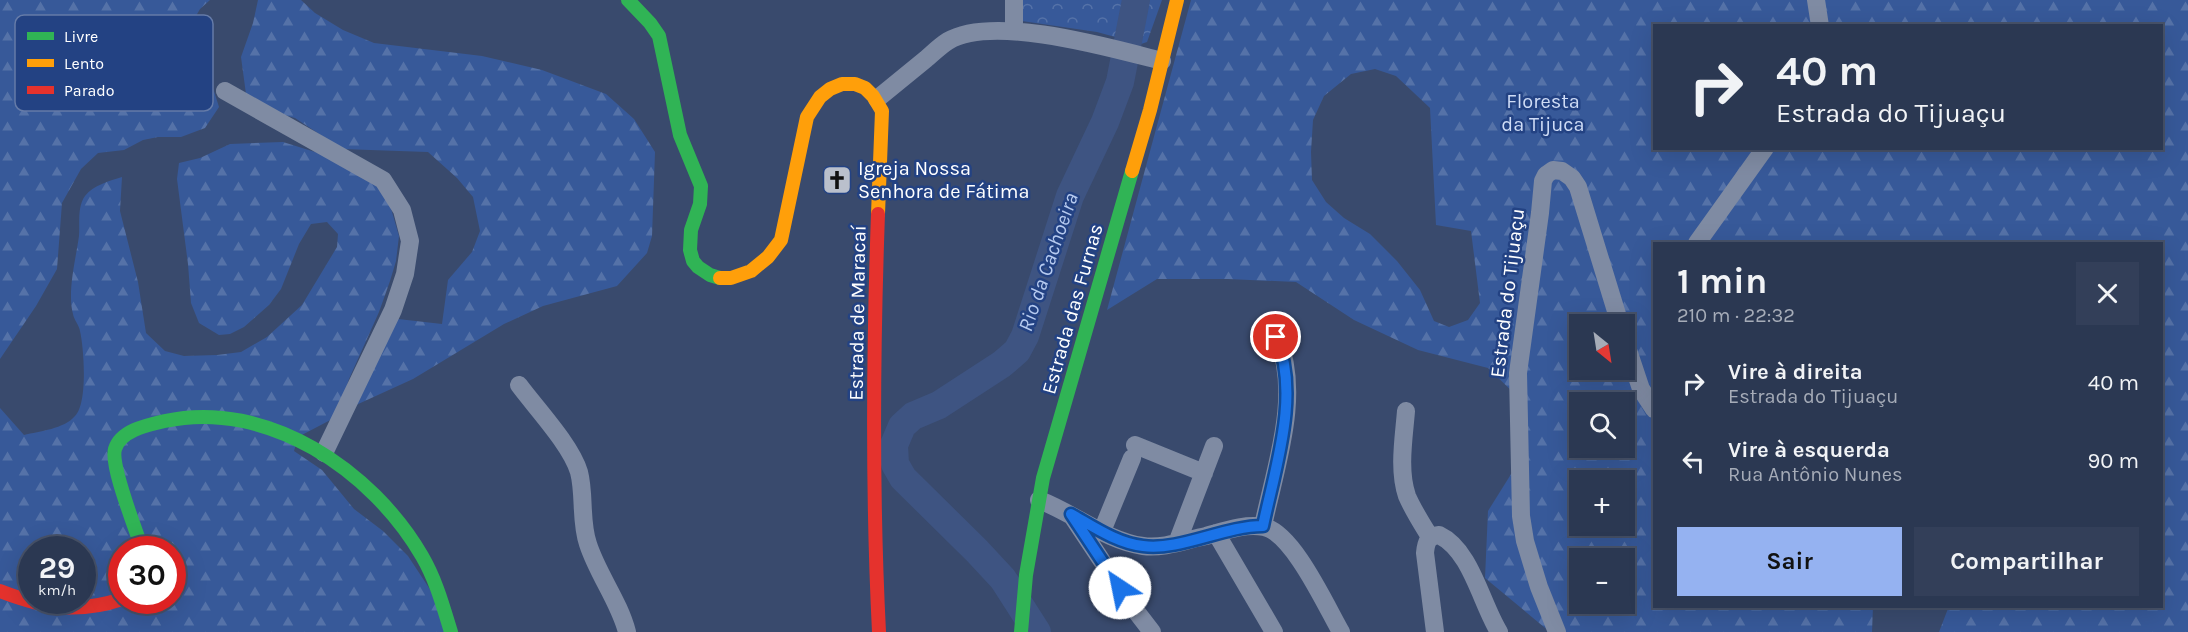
<!DOCTYPE html>
<html lang="pt">
<meta charset="utf-8">
<style>
body{margin:0;font-family:Karla,sans-serif;background:#333f59;color:#f1f3f6;height:100vh;display:flex;flex-direction:column;font-size:22px;white-space:nowrap}
*{box-sizing:border-box;margin:0}
p{font-size:20px;color:#a6acb8}
.icon{flex:none;width:33px;height:33px;fill:none;stroke:currentColor;stroke-width:2;stroke-linecap:round;stroke-linejoin:round}
.map{position:relative;flex:1;overflow:hidden}
.sheet{position:absolute;left:1653px;top:242px;width:510px;height:366px;display:flex;flex-direction:column;background:#2b3852;border-radius:0px;box-shadow:0 6px 24px #0002,0 0 0 2px #475269}
.sheet>*{flex:none}
.top-card{position:absolute;left:1653px;top:24px;width:510px;height:126px;border-radius:0px;box-shadow:0 6px 24px #0002,0 0 0 2px #475269;background:#2b3852;color:#f1f3f6;overflow:hidden}
.needle{width:39px;rotate:150deg}
.buttons{position:absolute;left:1569px;top:314px;display:grid;gap:12px}
.buttons a{display:grid;place-items:center;width:66px;height:66px;border-radius:0px;background:#2b3852;box-shadow:0 6px 24px #0002,0 0 0 2px #475269;font-size:30px}
.speed{position:absolute;left:18px;top:536px;display:flex;gap:12px;font-size:30px;font-weight:700;text-align:center}
.speed>*{display:grid;place-content:center;width:78px;height:78px;border-radius:50%;background:#2b3852;box-shadow:0 6px 24px #0002,0 0 0 2px #475269;line-height:1}
.speed small{font-size:15px;font-weight:400}
.speed .limit{border:9px solid #d22;background:#fff;color:#111}
.pin{position:absolute;display:grid;place-items:center;width:51px;height:51px;color:#fff;margin:-26px;border:3px solid #fff;border-radius:50%;box-shadow:0 2px 6px #0007}
.me{position:absolute;width:66px;margin:-33px;rotate:326deg;stroke-linejoin:round;filter:drop-shadow(0 0 4px #0008)}
.turn{display:flex;align-items:center;gap:21px;height:126px;padding:0 24px;font-size:27px}
.turn .icon{width:78px;height:78px;stroke-width:2.5}
.turn b{display:block;font-size:42px;line-height:51px}
.round{display:grid;place-items:center;flex:none;width:63px;height:63px;border-radius:0px;background:#333f59}
.overview{display:flex;align-items:center;justify-content:space-between;height:102px;padding:0 24px}
h1{font-size:36px;font-weight:700;line-height:45px}
.cta{display:flex;gap:12px;margin-top:auto;padding:12px 24px}
.cta a{flex:1;height:69px;border-radius:0px;background:#95b2f1;color:#111;font-size:24px;font-weight:700;line-height:69px;text-align:center}
.cta a+a{background:#333f59;color:#f1f3f6}
ul{padding:0;list-style:none}
li{display:flex;align-items:center;gap:18px;height:78px;padding:0 24px}
li div{flex:1}
li b{display:block;font-size:22px}
li em{font-style:normal}
.map>svg:first-child{display:block}
</style>
<div class="map">
<svg width="2188" height="632" viewBox="0 0 2188 632">
<defs>
<pattern id="forest-firs" width="22" height="20" patternUnits="userSpaceOnUse" patternTransform="scale(1.5)"><rect width="22" height="20" fill="#375999"/><path d="M5 1l3.5 6h-7zM16 11l3.5 6h-7z" fill="#5572a8"/></pattern>
<pattern id="park-crowns" width="20" height="18" patternUnits="userSpaceOnUse" patternTransform="scale(1.5)"><rect width="20" height="18" fill="#375999"/><path d="M2 6a3 3 0 1 1 6 0M12 15a3 3 0 1 1 6 0" fill="none" stroke="#5572a8"/></pattern>
</defs>
<rect width="100%" height="100%" fill="#394a6d"/>
<path fill="url(#forest-firs)" fill-rule="evenodd" d="M 0,0 L 210,0 L 200,9 L 186,33 L 192,57 L 212,85 L 219,107 L 205,128 L 181,137 L 158,137 L 143,140 L 124,150 L 98,153 L 81,169 L 62,203 L 57,269 L 36,306 L 0,359 Z
M 258,0 L 301,0 L 315,13 L 343,30 L 374,43 L 482,56 L 542,70 L 606,94 L 634,119 L 655,152 L 652,236 L 647,253 L 617,286 L 543,306 L 504,324 L 413,379 L 356,405 L 398,319 L 442,324 L 448,280 L 472,252 L 480,231 L 473,197 L 457,178 L 428,152 L 342,149 L 295,118 L 273,112 L 246,94 L 241,57 L 253,23 Z
M 1191,0 L 2188,0 L 2188,632 L 1939,632 L 1949,606 L 2162,606 L 2162,243 L 1654,243 L 1654,606 L 1873,606 L 1872,632 L 1550,632 L 1485,578 L 1488,511 L 1523,455 L 1518,397 L 1488,368 L 1418,350 L 1354,320 L 1296,282 L 1228,279 L 1157,279 L 1107,310 ZM 1654,26 L 2162,26 L 2162,148 L 1654,148 ZM 1375,69 L 1396,76 L 1430,108 L 1436,225 L 1471,231 L 1480,303 L 1468,320 L 1449,327 L 1434,321 L 1420,290 L 1397,261 L 1370,234 L 1344,218 L 1326,202 L 1312,180 L 1311,152 L 1313,120 L 1324,96 L 1351,74 ZM 1580,324 L 1624,324 L 1624,369 L 1580,369 ZM 1580,402 L 1624,402 L 1624,447 L 1580,447 ZM 1580,480 L 1624,480 L 1624,525 L 1580,525 ZM 1580,558 L 1624,558 L 1624,603 L 1580,603 Z
M 283,142 L 331,157 L 379,183 L 390,205 L 399,236 L 396,261 L 390,281 L 379,312 L 349,379 L 338,416 L 298,437 L 294,451 L 322,470 L 354,509 L 383,531 L 408,556 L 458,632 L 0,632 L 0,408 L 24,435 C 40,431 64,429 75,416 C 88,403 84,348 80,331 C 79,325 74,320 73,314 C 67,292 76,258 79,236 C 80,224 77,207 85,196 C 93,185 110,181 122,177 L 120,211 L 138,282 L 146,333 L 165,351 L 184,356 L 217,355 L 241,352 L 267,337 L 302,305 L 337,247 L 338,234 L 327,222 L 311,224 L 299,244 L 281,289 L 269,305 L 244,327 L 230,334 L 219,335 L 199,323 L 191,303 L 188,264 L 177,179 L 179,163 L 200,158 L 230,144 ZM 32,549 L 82,549 L 82,600 L 32,600 ZM 122,549 L 172,549 L 172,600 L 122,600 Z"/>
<path fill="url(#park-crowns)" d="M 1023,0 L 1162,0 L 1147,42 L 1141,44 L 1097,32 L 1022,21 Z"/>
<g fill="none" stroke-linecap="round" stroke-linejoin="round">
<path stroke="#3e5482" stroke-width="28" d="M 1037,632 L 1003,579 L 977,551 L 903,478 L 895,464 L 894,445 L 902,426 L 913,416 L 939,405 L 1002,364 L 1017,351 L 1025,336 L 1070,196 L 1105,122 L 1120,82 L 1136,0"/>
<path stroke="#7f8ba3" stroke-width="18" d="M 1014,0 L 1014,31
M 1816,0 L 1820,26
M 225,91 L 383,180 L 402,210 L 410,241 L 405,274 L 393,310 L 324,453
M 877,99 C 893,86 910,72 926,59 C 933,53 940,46 948,41 C 993,14 1111,48 1162,61
M 1697,243 L 1765,148
M 1624,338 L 1641,389 L 1654,409
M 519,385 C 536,408 571,445 579,472 C 585,495 580,521 588,544 C 598,575 619,601 627,632
M 1406,411 C 1404,437 1398,470 1407,496 C 1413,510 1422,524 1430,537
M 1135,445 L 1204,473
M 1039,500 C 1074,513 1106,541 1143,546 C 1163,549 1186,540 1206,536 C 1224,531 1246,523 1264,527 C 1293,533 1326,606 1341,632
M 1072,516 L 1132,606 L 1152,632
M 1263,526 C 1275,467 1302,395 1277,337
M 1102,531 L 1132,458
M 1216,533 L 1274,632
M 1177,543 L 1214,446
M 1435,632 L 1425,553 C 1426,542 1428,536 1439,535 C 1471,550 1481,603 1499,632
M 1557,632 L 1539,587 L 1525,541 L 1521,516 L 1518,373 L 1540,213 L 1543,181 L 1546,175 L 1553,170 L 1562,171 L 1572,178 L 1578,187 L 1620,324"/>
<path stroke="#30b455" stroke-width="14" d="M 628,0 L 650,23 L 659,36 L 680,135 L 701,186 L 700,204 L 691,230 L 690,250 L 693,261 L 698,267 L 710,275 L 720,278
M 142,549 C 136,529 110,466 115,449 C 121,430 148,425 165,421 C 267,399 372,470 422,556 C 436,580 443,606 451,632
M 1021,632 L 1026,575 L 1043,478 L 1132,171"/>
<path stroke="#ff9f0a" stroke-width="14" d="M 1132,171 L 1150,110 L 1177,0
M 720,278 L 731,278 L 751,271 L 768,257 L 781,240 L 807,117 L 820,97 L 830,89 L 842,84 L 855,84 L 865,88 L 873,96 L 882,111 L 878,214"/>
<path stroke="#e5322d" stroke-width="14" d="M 878,214 C 873,354 872,493 879,632
M 0,591 C 44,608 77,614 122,599"/>
</g>
<g fill="none" stroke-linecap="round" stroke-linejoin="round">
<g stroke="#114b97" stroke-width="15">
<path id="route" d="M 1120,588 L 1071,514 C 1094,527 1117,543 1143,546 C 1180,551 1224,526 1263,526 C 1275,468 1301,394 1276,337"/>
</g>
<use href="#route" stroke="#1a73e8" stroke-width="10"/>
</g>
<defs>
<g id="church-square" transform="scale(1.5)"><rect x="-9" y="-9" width="18" height="18" rx="4" fill="#bac0cc" stroke="#234283"/><path d="M-1.2-6h2.4v3.5h3.3v2.4h-3.3V6h-2.4V-.1h-3.3v-2.4h3.3Z" fill="#111"/></g>
</defs>
<g fill-rule="evenodd">
<use href="#church-square" x="837" y="180"/>
</g>
<g text-anchor="middle" stroke-width="5" stroke-linejoin="round" paint-order="stroke">
<g font-size="20" fill="#cfdcf6" stroke="#234283">
<text x="1543" y="108">Floresta<tspan x="1543" dy="23">da Tijuca</tspan></text>
</g>
<g font-size="20" fill="#fff" stroke="#234283" text-anchor="start">
<text x="858" y="175">Igreja Nossa<tspan x="858" dy="23">Senhora de Fátima</tspan></text>
</g>
<g font-size="20" fill="#fff" stroke="#234283">
<text transform="translate(1507 293) rotate(-83)" y="7">Estrada do Tijuaçu</text>
<text transform="translate(1072 309) rotate(-74)" y="7">Estrada das Furnas</text>
<text transform="translate(857 313) rotate(-89)" y="7">Estrada de Maracaí</text>
</g>
<g font-size="21" font-style="italic" fill="#b6caef" stroke="#234283">
<text transform="translate(1048 262) rotate(-71)" y="7">Rio da Cachoeira</text>
</g>
</g>
<rect x="15" y="15" width="198" height="96" rx="9" fill="#234283" stroke="#657ba8" stroke-width="1.5"/>
<rect x="27" y="32" width="27" height="8" fill="#30b455"/>
<rect x="27" y="59" width="27" height="8" fill="#ff9f0a"/>
<rect x="27" y="86" width="27" height="8" fill="#e5322d"/>
<g font-size="16" fill="#fff">
<text x="64" y="42">Livre</text>
<text x="64" y="69">Lento</text>
<text x="64" y="96">Parado</text>
</g>
</svg>
<div class="buttons">
<a><svg class="needle" viewBox="-14 -14 28 28"><path d="M0-13l5 13h-10z" fill="#e53935"/><path d="M0 13l5-13h-10z" fill="#a6acb8"/></svg></a>
<a><svg class="icon" aria-label="search" viewBox="0 0 24 24"><circle cx="10" cy="10" r="6"/><path d="M15 15l6 6"/></svg></a>
<a>+</a>
<a>−</a>
</div>
<div class="speed"><div>29<small>km/h</small></div><div class="limit">30</div></div>
<div class="pin" style="left:1276px;top:337px;background:#d93025"><svg class="icon" aria-label="arrive" viewBox="0 0 24 24"><path d="M6 21V4h12l-3 4 3 4H6"/></svg></div>
<svg class="me" style="left:1120px;top:588px" viewBox="-20 -20 40 40"><circle r="19" fill="#fff"/><path d="M0-13L10 11 0 6-10 11z" fill="#1a73e8"/></svg>
<div class="top-card">
<div class="turn"><svg class="icon" aria-label="right" viewBox="0 0 24 24"><path d="M7 20v-9h11M14 6l5 5-5 5"/></svg><div><b>40 m</b>Estrada do Tijuaçu</div></div>
</div>
<section class="sheet">
<div class="overview"><div><h1>1 min</h1><p>210 m · 22:32</p></div><a class="round"><svg class="icon" aria-label="close" viewBox="0 0 24 24"><path d="M6 6l12 12M18 6L6 18"/></svg></a></div>
<ul>
<li><svg class="icon" aria-label="right" viewBox="0 0 24 24"><path d="M7 20v-9h11M14 6l5 5-5 5"/></svg><div><b>Vire à direita</b><p>Estrada do Tijuaçu</p></div><em>40 m</em></li>
<li><svg class="icon" aria-label="left" viewBox="0 0 24 24"><path d="M17 20v-9H6M10 6l-5 5 5 5"/></svg><div><b>Vire à esquerda</b><p>Rua Antônio Nunes</p></div><em>90 m</em></li>
</ul>
<div class="cta"><a>Sair</a><a>Compartilhar</a></div>
</section>
</div>
